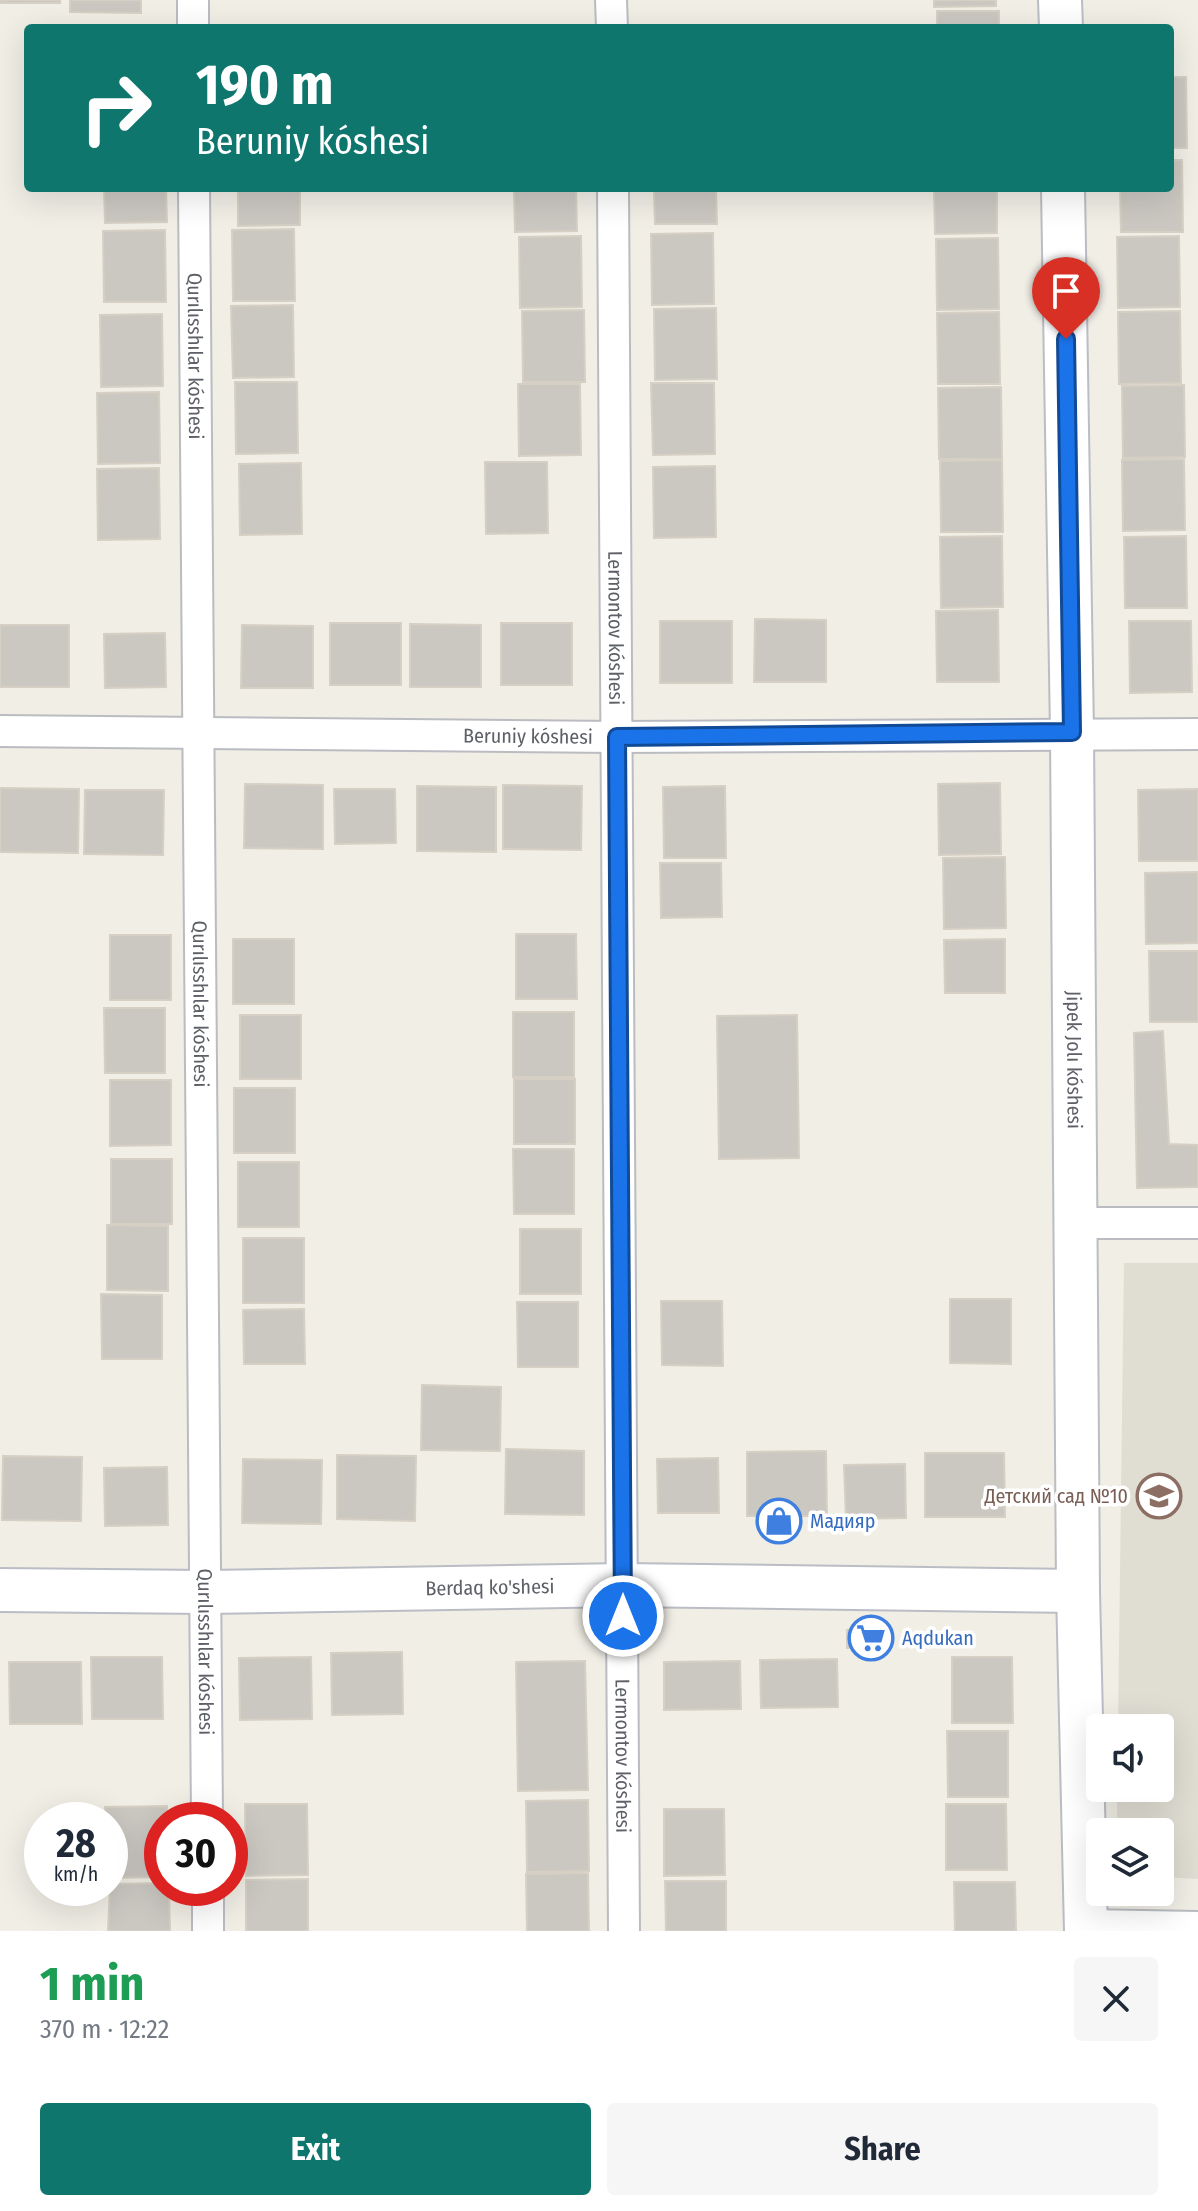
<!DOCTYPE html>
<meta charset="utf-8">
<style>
body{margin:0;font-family:"Fira Sans Condensed",sans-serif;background:#f6f6f7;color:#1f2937;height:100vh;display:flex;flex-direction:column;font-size:30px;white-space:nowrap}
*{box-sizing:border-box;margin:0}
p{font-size:26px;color:#747a83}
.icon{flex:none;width:44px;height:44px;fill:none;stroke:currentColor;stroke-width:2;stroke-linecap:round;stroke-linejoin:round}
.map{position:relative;height:1931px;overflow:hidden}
.details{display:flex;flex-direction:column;background:#fff;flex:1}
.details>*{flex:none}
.hud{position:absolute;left:24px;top:24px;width:1150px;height:168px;border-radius:8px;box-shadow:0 8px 32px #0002;background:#0f766e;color:#fff;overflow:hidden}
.tools{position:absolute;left:1086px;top:1714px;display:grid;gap:16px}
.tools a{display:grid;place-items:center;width:88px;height:88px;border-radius:8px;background:#fff;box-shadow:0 8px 32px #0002;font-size:40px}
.speed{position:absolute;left:24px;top:1802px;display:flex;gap:16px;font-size:40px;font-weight:700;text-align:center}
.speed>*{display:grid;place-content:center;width:104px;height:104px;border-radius:50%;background:#fff;box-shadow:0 8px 32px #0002;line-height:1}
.speed small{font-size:20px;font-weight:400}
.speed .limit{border:12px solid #d22;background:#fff;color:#111}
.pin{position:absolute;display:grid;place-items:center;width:68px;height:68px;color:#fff;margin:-82px -34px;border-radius:50% 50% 50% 0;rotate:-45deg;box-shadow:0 0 8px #0007}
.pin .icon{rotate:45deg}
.me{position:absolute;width:88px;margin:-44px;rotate:0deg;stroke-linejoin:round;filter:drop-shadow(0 0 6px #0008)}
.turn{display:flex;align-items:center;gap:28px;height:168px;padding:0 40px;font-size:36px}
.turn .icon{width:104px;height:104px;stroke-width:2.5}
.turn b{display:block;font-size:56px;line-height:68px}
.round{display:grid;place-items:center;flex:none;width:84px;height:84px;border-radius:8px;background:#f6f6f7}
.overview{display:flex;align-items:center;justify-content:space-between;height:136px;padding:0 40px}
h1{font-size:48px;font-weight:700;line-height:60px;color:#1e9e55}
.button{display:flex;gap:16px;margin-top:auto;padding:16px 40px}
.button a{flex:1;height:92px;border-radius:8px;background:#0f766e;color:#fff;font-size:32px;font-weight:700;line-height:92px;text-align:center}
.button a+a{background:#f6f6f7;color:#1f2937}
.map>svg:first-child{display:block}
</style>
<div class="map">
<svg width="1198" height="1931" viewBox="0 0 1198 1931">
<rect width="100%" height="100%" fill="#f0eee5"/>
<path fill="#e0ddd3" d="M 1124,1263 L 1198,1263 L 1198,1879 L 1160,1877 L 1160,1832 L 1117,1832 L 1117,1788 L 1160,1788 L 1160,1728 L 1118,1728 Z"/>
<path fill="#cbc8c2" stroke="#d5d0c3" stroke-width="2" d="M 0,0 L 60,0 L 60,3 L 0,3 Z
M 70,0 L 141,0 L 141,13 L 70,12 Z
M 934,0 L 996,0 L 996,6 L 934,7 Z
M 937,11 L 999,11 L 999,28 L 937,28 Z
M 1170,77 L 1186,77 L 1187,148 L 1170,148 Z
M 1170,160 L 1182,160 L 1183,232 L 1121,232 L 1120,188 L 1170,188 Z
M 104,188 L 166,188 L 167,222 L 105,223 Z
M 238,188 L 300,188 L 300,225 L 238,226 Z
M 514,188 L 576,188 L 577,231 L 515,232 Z
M 654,188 L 716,188 L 717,224 L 655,224 Z
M 934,188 L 997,188 L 997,233 L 935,234 Z
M 294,229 L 295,301 L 233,301 L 232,230 Z
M 165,230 L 166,302 L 104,302 L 103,231 Z
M 713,233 L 714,304 L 652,305 L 651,234 Z
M 581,236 L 582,307 L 520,308 L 519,237 Z
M 1179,236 L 1180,307 L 1118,308 L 1117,237 Z
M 998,238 L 999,309 L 937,310 L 936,239 Z
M 293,305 L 294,377 L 233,378 L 231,306 Z
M 716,308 L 717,379 L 655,380 L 654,309 Z
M 584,310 L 585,382 L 523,382 L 522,311 Z
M 1180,311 L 1181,383 L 1119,384 L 1118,312 Z
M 999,312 L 1000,384 L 938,384 L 937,313 Z
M 162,314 L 163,386 L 101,387 L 100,315 Z
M 235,382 L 297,382 L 298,453 L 236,454 Z
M 651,383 L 714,383 L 715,454 L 653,455 Z
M 518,384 L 580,384 L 581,455 L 519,456 Z
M 1184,385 L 1185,457 L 1123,458 L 1122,386 Z
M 1001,387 L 1002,459 L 939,459 L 938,388 Z
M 159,392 L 160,463 L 98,464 L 97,393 Z
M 1184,459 L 1185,530 L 1123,531 L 1122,460 Z
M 1002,460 L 1003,532 L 941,532 L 940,461 Z
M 485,462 L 547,462 L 548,533 L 486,534 Z
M 301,463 L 302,534 L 240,535 L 239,464 Z
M 715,466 L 716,537 L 654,538 L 653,467 Z
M 159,468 L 160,539 L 98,540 L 97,469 Z
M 1002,536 L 1003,607 L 941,608 L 940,537 Z
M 1186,536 L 1187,608 L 1125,608 L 1124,537 Z
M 998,610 L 999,682 L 937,682 L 936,611 Z
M 755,619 L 826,620 L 826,682 L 754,682 Z
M 660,621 L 732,621 L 732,683 L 660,683 Z
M 1129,621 L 1191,621 L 1192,692 L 1130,693 Z
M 330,623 L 401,623 L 401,685 L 330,685 Z
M 501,623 L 572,623 L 572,685 L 501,685 Z
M 410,624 L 481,625 L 481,687 L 410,687 Z
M 0,625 L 69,625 L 69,687 L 0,687 Z
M 242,625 L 313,626 L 313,688 L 241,688 Z
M 165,633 L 166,687 L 105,688 L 104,634 Z
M 1000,783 L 1001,854 L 939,855 L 938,784 Z
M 245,784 L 323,785 L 323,849 L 244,848 Z
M 503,785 L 582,786 L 581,850 L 503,849 Z
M 417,786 L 496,787 L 496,852 L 417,851 Z
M 725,786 L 726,858 L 664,858 L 663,787 Z
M 0,788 L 79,789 L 78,853 L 0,852 Z
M 334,789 L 395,789 L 396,843 L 335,844 Z
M 1198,789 L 1198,861 L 1139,861 L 1138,790 Z
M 85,790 L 164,790 L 163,855 L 84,854 Z
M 1005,857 L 1006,928 L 944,929 L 943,858 Z
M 660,863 L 721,863 L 722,917 L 661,918 Z
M 1198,872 L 1198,943 L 1146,944 L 1145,873 Z
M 516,934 L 576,934 L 577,999 L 516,999 Z
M 110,935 L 171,935 L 171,1000 L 110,1000 Z
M 233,939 L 294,939 L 294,1004 L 233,1004 Z
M 1005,939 L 1005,993 L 945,993 L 944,940 Z
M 1149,951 L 1198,951 L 1198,1022 L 1150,1022 Z
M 104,1008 L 165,1008 L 165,1073 L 105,1073 Z
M 513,1012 L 574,1012 L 574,1077 L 513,1077 Z
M 240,1015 L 301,1015 L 301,1079 L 240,1079 Z
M 797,1015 L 799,1158 L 719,1159 L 717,1016 Z
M 1163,1031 L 1169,1144 L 1198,1145 L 1198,1187 L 1137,1188 L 1134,1033 Z
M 514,1079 L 575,1079 L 575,1144 L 514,1144 Z
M 110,1080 L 171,1080 L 171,1145 L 110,1146 Z
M 234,1088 L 295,1088 L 295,1153 L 234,1153 Z
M 513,1149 L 574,1149 L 574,1214 L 514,1214 Z
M 111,1159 L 172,1159 L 172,1224 L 111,1224 Z
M 238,1162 L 299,1162 L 299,1227 L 238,1227 Z
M 107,1225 L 168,1226 L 168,1291 L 107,1290 Z
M 520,1229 L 581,1229 L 581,1294 L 520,1294 Z
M 243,1238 L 304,1238 L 304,1303 L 243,1303 Z
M 101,1294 L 162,1295 L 162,1359 L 102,1359 Z
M 950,1299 L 1011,1299 L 1011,1364 L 950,1363 Z
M 661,1301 L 722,1301 L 723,1366 L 662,1365 Z
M 517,1302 L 578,1302 L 578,1367 L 518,1367 Z
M 304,1309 L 305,1364 L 244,1364 L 243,1310 Z
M 422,1385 L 501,1387 L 500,1451 L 421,1450 Z
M 506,1449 L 584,1451 L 584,1515 L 505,1514 Z
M 826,1451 L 827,1516 L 747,1516 L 747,1452 Z
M 925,1453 L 1004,1453 L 1005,1517 L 925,1517 Z
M 337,1455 L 416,1456 L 415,1521 L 337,1519 Z
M 3,1456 L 82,1457 L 81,1521 L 2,1520 Z
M 718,1458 L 719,1513 L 658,1513 L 657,1459 Z
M 243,1459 L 322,1460 L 321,1524 L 242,1523 Z
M 905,1464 L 906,1518 L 846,1519 L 844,1465 Z
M 167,1467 L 168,1525 L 105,1526 L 104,1468 Z
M 881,1629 L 882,1646 L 847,1648 L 847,1630 Z
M 402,1652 L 403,1714 L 332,1715 L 331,1653 Z
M 91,1657 L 162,1657 L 163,1719 L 92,1719 Z
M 311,1657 L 312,1719 L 240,1720 L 239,1658 Z
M 952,1657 L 1012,1657 L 1013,1723 L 952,1723 Z
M 837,1659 L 838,1707 L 761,1708 L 760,1660 Z
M 585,1661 L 588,1790 L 518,1791 L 516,1662 Z
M 740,1661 L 741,1709 L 664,1710 L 664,1662 Z
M 9,1662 L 81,1662 L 82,1724 L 10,1724 Z
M 947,1731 L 1008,1731 L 1008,1797 L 948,1797 Z
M 588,1800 L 589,1871 L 527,1872 L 526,1801 Z
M 245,1804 L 307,1804 L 308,1875 L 246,1876 Z
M 946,1804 L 1006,1804 L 1007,1870 L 946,1870 Z
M 167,1806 L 167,1820 L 162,1820 L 162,1877 L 110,1878 L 110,1820 L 105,1820 L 105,1807 Z
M 664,1809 L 724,1809 L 725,1875 L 664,1876 Z
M 588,1873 L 589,1931 L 527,1931 L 526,1874 Z
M 308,1879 L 308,1931 L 246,1931 L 246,1880 Z
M 665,1881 L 726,1881 L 726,1931 L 666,1931 Z
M 954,1882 L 1015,1882 L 1016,1931 L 955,1931 Z
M 162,1883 L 162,1888 L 169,1888 L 170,1931 L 108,1931 L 110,1884 Z"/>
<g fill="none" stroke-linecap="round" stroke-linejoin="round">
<g stroke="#babcc1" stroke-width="34">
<g id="street">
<path d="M 193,0 L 193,28"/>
<path d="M 611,0 L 612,28"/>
<path id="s1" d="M 194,188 L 207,1820"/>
<path id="s2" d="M 613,188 L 624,1931"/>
<path id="s3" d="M 0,731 L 617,737 L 1198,734"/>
<path d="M 1077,1223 L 1198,1223"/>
<path d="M 208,1888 L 208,1931"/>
<path d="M 1086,1925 L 1198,1927"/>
</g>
</g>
<g stroke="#babdc4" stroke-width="46">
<g id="secondary">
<path d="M 1060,0 L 1061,28"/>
<path id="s4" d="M 1063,188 L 1072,732 L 1078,1591 L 1086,1931"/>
<path id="s5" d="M 0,1590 L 206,1592 L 623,1585 L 1078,1591"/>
</g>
</g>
<use href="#street" stroke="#fff" stroke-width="30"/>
<use href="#secondary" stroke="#fff" stroke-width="42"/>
</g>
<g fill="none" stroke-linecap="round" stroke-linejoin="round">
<g stroke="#114b97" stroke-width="20">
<path id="route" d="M 623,1616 L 617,737 L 1072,732 L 1066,339"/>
</g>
<use href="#route" stroke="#1a73e8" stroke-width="14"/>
</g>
<defs>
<g id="school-ring" transform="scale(2.3)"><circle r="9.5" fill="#fff" stroke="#8d6e63" stroke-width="1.5"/><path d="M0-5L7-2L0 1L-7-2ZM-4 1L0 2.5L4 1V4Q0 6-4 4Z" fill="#8d6e63"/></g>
<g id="shop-ring" transform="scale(2.3)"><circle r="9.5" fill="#fff" stroke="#3f7fe0" stroke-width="1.5"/><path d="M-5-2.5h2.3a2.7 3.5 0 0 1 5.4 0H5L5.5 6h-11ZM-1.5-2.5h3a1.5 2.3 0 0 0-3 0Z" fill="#3f7fe0"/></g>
<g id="supermarket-ring" transform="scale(2.3)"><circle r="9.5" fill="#fff" stroke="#3f7fe0" stroke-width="1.5"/><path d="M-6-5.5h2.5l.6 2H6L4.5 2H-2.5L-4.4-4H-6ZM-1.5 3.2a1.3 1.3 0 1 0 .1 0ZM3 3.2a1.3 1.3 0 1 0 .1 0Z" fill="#3f7fe0"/></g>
</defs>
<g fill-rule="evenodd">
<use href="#school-ring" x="1159" y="1496"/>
<use href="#shop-ring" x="779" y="1521"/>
<use href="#supermarket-ring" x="871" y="1638"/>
</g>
<g text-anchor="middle" stroke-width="7" stroke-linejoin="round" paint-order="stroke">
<g font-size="20" fill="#5d6066" stroke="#fff">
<text dy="7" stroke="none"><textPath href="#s1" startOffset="168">Qurılısshılar kóshesi</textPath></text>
<text dy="7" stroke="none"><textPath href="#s2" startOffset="440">Lermontov kóshesi</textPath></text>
<text dy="7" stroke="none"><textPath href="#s3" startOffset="528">Beruniy kóshesi</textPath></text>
<text dy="7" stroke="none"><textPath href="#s1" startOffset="816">Qurılısshılar kóshesi</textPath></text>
<text dy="7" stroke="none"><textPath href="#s4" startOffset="872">Jipek Jolı kóshesi</textPath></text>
<text dy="7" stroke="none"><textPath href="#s5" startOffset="490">Berdaq ko'shesi</textPath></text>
<text dy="7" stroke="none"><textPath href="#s1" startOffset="1464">Qurılısshılar kóshesi</textPath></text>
<text dy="7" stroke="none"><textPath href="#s2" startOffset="1568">Lermontov kóshesi</textPath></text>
</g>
<g font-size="20" fill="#785e54" stroke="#fff" text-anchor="end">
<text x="1128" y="1503">Детский сад №10</text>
</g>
<g font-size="20" fill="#366cbe" stroke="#fff" text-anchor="start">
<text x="810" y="1528">Мадияр</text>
<text x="902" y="1645">Aqdukan</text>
</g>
</g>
</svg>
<div class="tools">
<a><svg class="icon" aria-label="sound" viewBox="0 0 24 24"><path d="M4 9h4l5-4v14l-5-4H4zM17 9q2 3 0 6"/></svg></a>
<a><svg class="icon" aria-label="layers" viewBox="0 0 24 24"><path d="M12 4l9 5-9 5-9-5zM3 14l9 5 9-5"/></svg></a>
</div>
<div class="speed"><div>28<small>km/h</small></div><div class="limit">30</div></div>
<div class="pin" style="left:1066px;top:339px;background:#d93025"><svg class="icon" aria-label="arrive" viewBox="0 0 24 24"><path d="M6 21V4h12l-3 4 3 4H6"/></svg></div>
<svg class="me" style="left:623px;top:1616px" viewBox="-20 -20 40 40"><circle r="17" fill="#1a73e8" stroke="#fff" stroke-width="3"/><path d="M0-11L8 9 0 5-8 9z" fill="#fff"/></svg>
<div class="hud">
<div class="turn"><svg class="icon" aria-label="right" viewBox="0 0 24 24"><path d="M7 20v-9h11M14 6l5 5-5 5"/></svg><div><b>190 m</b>Beruniy kóshesi</div></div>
</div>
</div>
<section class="details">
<div class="overview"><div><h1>1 min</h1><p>370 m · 12:22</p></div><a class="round"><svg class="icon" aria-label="close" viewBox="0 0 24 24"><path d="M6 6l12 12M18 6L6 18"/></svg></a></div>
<div class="button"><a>Exit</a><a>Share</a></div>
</section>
